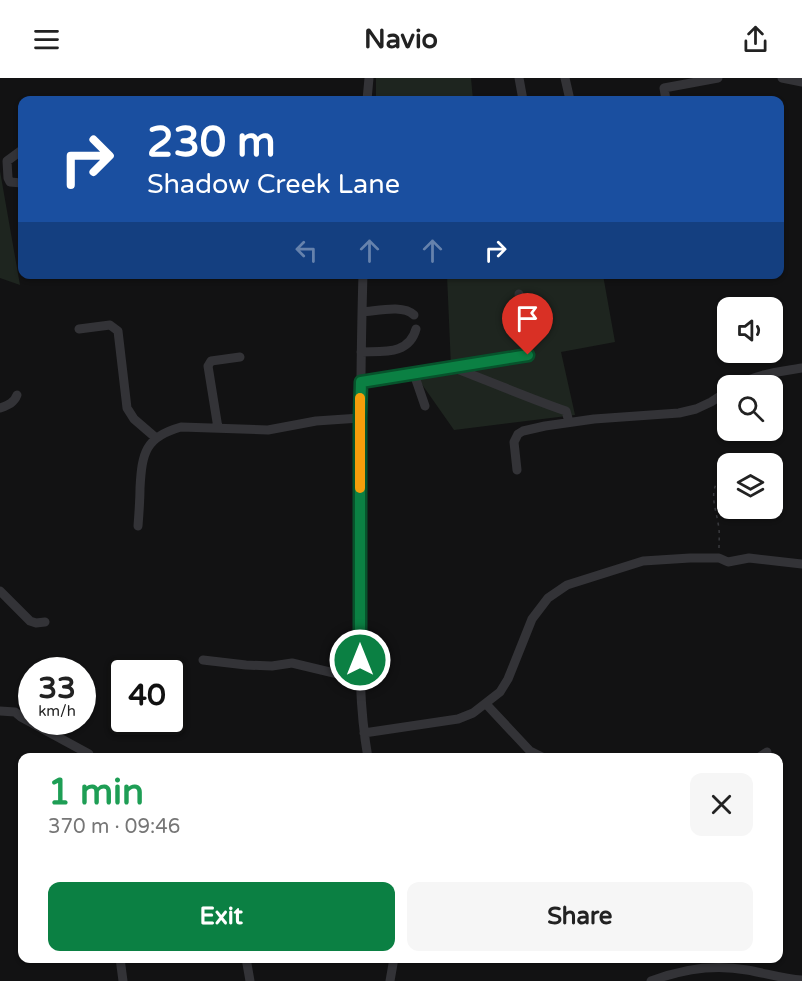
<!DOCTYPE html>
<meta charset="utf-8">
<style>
body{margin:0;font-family:"Varela Round",sans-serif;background:#f6f6f6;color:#222;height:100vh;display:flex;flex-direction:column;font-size:22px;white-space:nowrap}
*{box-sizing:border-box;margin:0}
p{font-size:20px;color:#767676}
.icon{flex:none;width:33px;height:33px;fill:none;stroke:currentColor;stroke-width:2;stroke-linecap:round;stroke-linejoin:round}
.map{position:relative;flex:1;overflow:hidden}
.details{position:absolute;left:18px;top:675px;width:765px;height:210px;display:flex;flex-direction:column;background:#fff;border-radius:12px;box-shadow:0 2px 4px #0004}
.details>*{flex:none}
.top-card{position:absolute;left:18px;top:18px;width:766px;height:183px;border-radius:12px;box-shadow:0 2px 4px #0004;background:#1a4fa0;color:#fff;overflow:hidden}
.buttons{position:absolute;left:717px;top:219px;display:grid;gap:12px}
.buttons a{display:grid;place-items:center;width:66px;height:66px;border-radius:12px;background:#fff;box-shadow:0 2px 4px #0004;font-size:30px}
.speed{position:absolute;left:18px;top:579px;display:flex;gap:12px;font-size:30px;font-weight:700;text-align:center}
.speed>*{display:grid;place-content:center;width:78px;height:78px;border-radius:50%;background:#fff;box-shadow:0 2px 4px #0004;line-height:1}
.speed small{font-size:15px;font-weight:400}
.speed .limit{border:3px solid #111;border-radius:9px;background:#fff;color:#111}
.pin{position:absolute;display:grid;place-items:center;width:51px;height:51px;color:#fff;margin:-62px -26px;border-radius:50% 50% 50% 0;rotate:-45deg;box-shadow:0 0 6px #0007}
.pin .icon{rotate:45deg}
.me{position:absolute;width:66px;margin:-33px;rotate:0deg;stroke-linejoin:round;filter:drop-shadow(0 0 4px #0008)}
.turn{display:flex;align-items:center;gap:21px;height:126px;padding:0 30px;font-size:27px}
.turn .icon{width:78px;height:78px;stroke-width:2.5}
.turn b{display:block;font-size:42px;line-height:51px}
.lanes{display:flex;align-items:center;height:57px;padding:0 30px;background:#0003;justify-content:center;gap:30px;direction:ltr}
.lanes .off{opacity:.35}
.round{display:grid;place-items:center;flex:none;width:63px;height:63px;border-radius:12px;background:#f6f6f6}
.overview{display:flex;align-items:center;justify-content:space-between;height:102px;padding:0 30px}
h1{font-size:36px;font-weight:700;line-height:45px;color:#1e9e55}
.action{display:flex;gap:12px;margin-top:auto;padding:12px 30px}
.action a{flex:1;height:69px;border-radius:12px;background:#0b8043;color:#fff;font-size:24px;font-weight:700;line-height:69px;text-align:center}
.action a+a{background:#f6f6f6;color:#222}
header{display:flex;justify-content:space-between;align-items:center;height:78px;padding:0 30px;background:#fff;font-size:27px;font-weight:700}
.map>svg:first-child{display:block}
</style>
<header><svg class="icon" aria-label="menu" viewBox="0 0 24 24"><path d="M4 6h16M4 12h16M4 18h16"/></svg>Navio<svg class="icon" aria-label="share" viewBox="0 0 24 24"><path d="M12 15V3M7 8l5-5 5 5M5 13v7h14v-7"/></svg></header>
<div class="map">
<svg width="802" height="903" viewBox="0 0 802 903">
<rect width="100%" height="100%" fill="#121213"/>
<path fill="#1e251f" d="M 376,0 L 471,0 L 473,22 L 376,22 Z
M 0,93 L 20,207 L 0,200 Z
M 447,197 L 603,197 L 615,264 L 561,274 L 575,337 L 454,352 L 414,295 L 451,289 Z"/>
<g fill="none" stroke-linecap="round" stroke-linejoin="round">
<path stroke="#393a3e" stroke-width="1.5" stroke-dasharray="3 4.5" stroke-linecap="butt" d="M 719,470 C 719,462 720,453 718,445 C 715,426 707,410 725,395"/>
<path stroke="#333337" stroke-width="9" d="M 519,0 L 523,22
M 565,0 L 570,22
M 782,0 L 802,4
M 367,22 L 369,0
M 666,22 L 664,10 L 718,0
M 22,72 L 7,83 L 8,100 L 10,104 L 22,105
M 363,196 C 360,295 360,394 360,493 C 360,555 357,618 368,680
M 362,234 C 377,233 403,226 414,237
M 79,251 L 110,247 L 118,253 L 127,330 L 134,341 L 156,360
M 361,274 C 383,273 409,277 416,251
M 454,290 C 492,304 528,320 566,333 L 569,344
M 414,296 L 425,328
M 361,304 L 528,277 L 519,216
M 736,308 C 756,296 779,294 802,290
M 0,330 C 8,327 14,325 17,317
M 218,350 L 208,288 L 211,283 L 240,279
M 517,392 L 514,364 L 518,356 L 523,353 L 545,348 L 594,341 L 679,335 L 696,331 L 711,324 L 728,313
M 138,448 C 139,435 140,422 140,410 C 142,375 145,359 181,349 L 268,352 L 316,343 L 360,340
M 0,513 L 30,543 L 36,545 L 45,544
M 203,582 L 246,587 L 272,588 L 292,585 L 359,601
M 486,626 L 530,673 L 544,680
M 0,633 L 15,634 L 21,639 L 89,676 L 90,680
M 364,655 L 458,641 L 473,635 L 500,614 L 508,601 L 532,541 L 548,520 L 567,507 L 643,483 L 690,480 L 719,480 L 728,484 L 749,480 L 802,486
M 758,680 L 767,674
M 120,880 L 123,903
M 246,880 L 250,903
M 390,903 L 394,880
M 651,903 C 682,891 715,886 747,892 C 765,895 784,901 802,902"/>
</g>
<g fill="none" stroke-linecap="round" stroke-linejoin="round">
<g stroke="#07532c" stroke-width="15">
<path id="route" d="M 360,582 L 360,340 L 361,304 L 528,277"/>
</g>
<use href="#route" stroke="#0b8043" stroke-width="10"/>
<path stroke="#f59e0b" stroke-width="10" d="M 360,410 L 360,320"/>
</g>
</svg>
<div class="buttons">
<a><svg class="icon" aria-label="sound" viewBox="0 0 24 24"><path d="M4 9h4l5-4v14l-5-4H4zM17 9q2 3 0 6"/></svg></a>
<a><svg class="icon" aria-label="search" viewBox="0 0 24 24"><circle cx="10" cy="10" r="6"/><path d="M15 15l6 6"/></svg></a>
<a><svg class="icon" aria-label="layers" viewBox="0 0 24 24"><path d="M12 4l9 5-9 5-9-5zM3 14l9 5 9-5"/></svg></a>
</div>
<div class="speed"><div>33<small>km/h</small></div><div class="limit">40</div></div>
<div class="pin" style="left:528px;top:277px;background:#d93025"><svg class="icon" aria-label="arrive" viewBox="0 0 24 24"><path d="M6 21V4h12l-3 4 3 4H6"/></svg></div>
<svg class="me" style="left:360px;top:582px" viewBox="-20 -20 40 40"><circle r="17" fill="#0b8043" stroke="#fff" stroke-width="3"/><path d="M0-11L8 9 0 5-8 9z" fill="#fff"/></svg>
<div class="top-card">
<div class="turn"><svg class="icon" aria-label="right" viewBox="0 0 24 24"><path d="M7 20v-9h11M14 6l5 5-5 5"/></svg><div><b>230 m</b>Shadow Creek Lane</div></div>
<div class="lanes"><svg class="icon off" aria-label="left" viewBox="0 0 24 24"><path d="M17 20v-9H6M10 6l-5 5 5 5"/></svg><svg class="icon off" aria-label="ahead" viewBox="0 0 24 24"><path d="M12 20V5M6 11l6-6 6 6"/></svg><svg class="icon off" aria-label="ahead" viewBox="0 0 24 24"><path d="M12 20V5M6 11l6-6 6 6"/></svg><svg class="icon" aria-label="right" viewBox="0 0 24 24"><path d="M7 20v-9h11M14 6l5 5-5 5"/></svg></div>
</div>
<section class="details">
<div class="overview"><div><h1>1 min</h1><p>370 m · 09:46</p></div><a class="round"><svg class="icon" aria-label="close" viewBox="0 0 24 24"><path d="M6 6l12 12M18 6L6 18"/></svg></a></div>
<div class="action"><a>Exit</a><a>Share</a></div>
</section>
</div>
